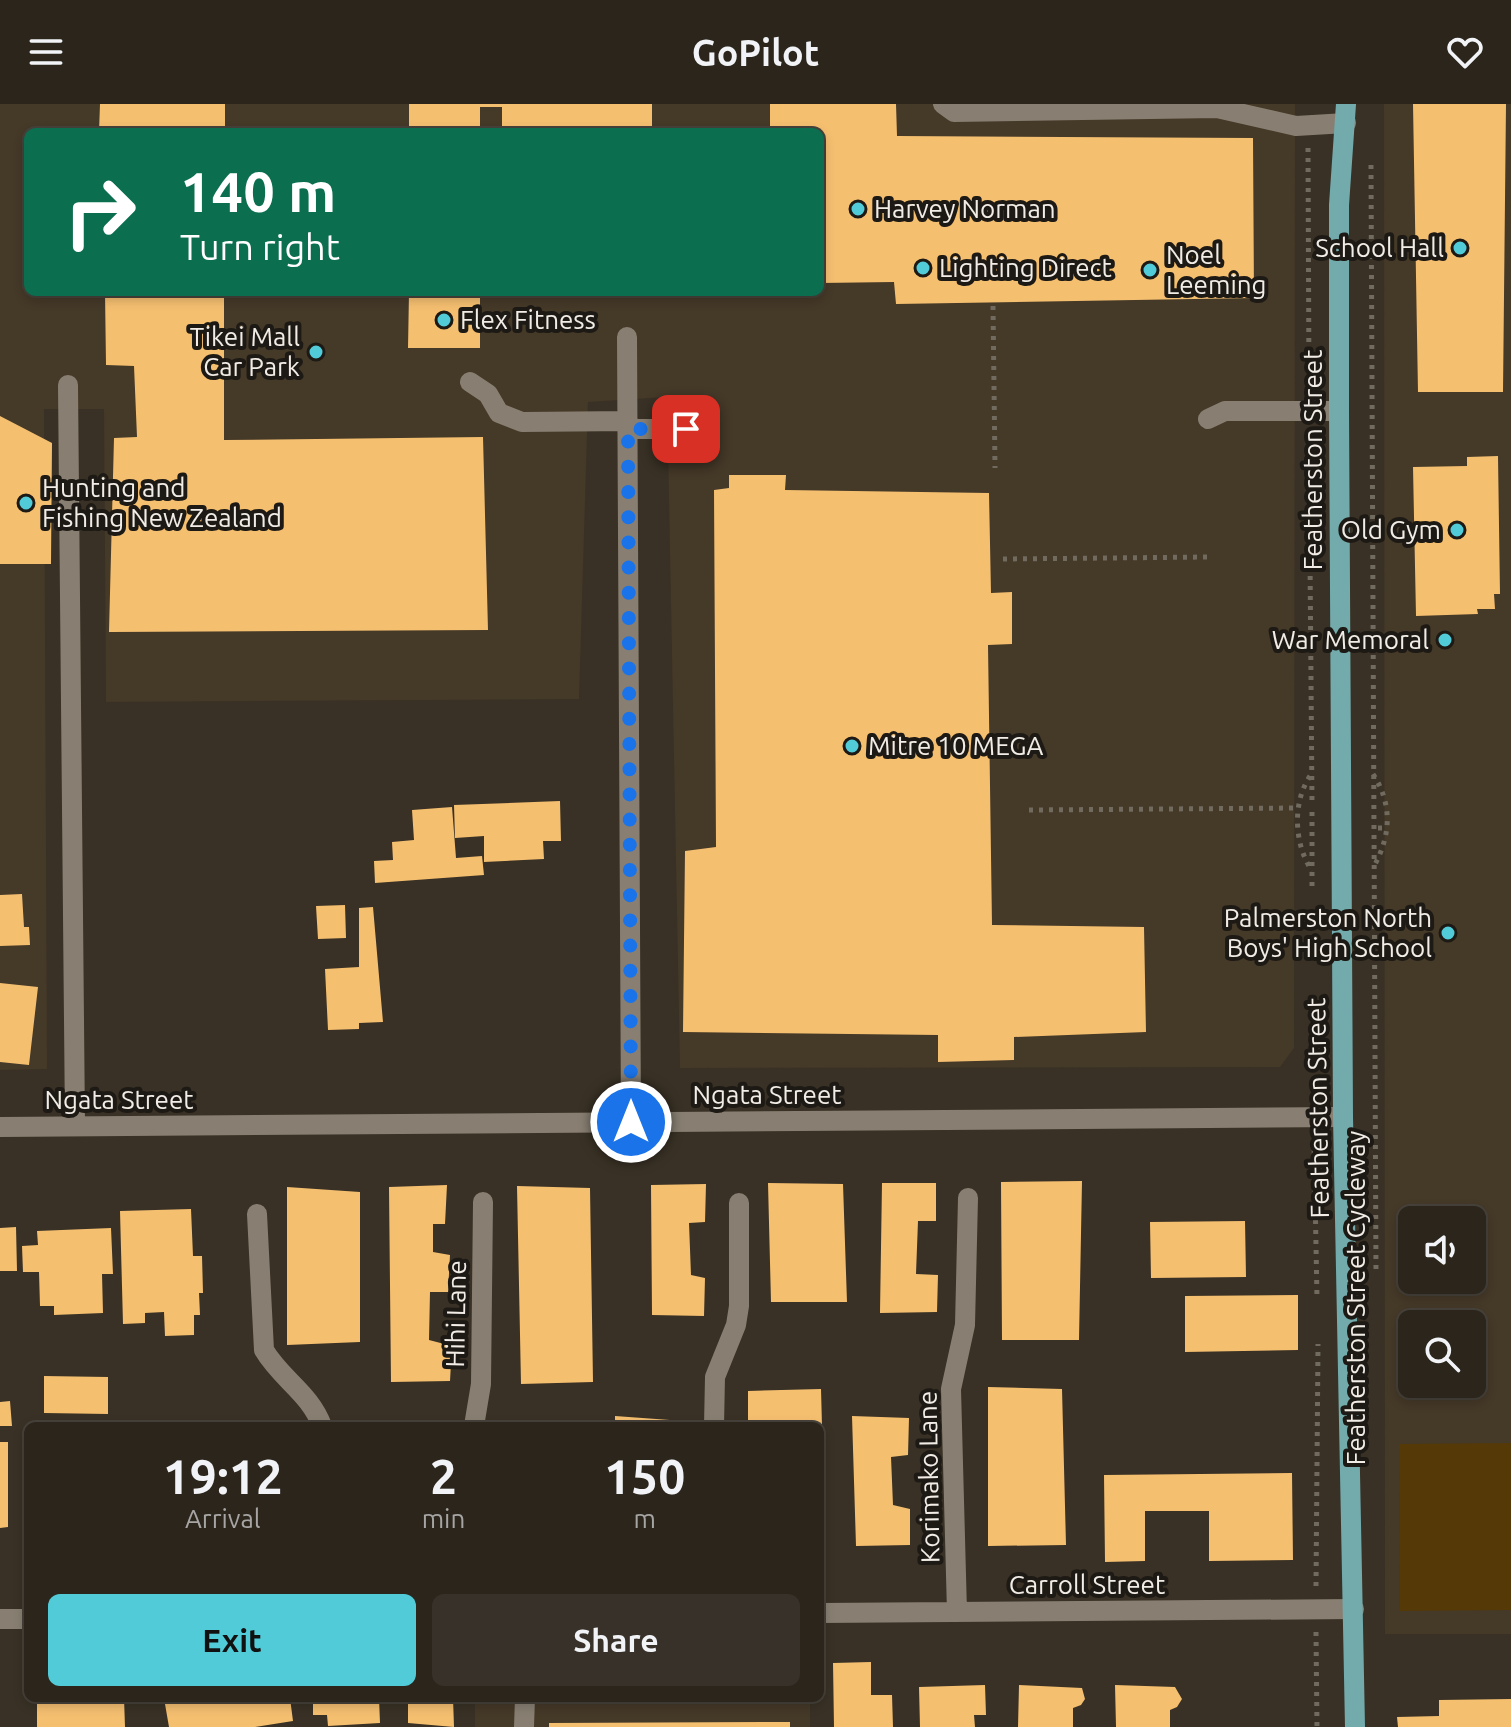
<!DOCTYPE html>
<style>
body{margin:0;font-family:Ubuntu,sans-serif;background:#373129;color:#f1f3f6;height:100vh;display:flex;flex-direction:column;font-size:30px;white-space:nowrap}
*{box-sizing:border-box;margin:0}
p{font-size:26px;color:#a6a5a3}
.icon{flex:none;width:44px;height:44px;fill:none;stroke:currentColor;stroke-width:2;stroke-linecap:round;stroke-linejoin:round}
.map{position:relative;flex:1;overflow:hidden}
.panel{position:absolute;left:24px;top:1318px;width:800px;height:280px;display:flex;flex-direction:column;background:#2b251c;border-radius:12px;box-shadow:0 4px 12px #0003,0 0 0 2px #47423b}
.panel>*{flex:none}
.guide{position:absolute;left:24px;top:24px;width:800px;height:168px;border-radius:12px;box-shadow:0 4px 12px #0003,0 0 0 2px #47423b;background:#0b6e4f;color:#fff;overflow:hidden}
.controls{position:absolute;left:1398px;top:1102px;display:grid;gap:16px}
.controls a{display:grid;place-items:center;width:88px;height:88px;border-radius:12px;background:#2b251c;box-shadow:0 4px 12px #0003,0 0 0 2px #47423b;font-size:40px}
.pin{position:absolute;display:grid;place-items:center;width:68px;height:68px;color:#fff;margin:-34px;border-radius:16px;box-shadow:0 4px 12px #0006}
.me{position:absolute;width:88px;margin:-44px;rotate:0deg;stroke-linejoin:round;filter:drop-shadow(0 0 6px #0008)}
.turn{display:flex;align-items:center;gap:28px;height:168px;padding:0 24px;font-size:36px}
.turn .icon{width:104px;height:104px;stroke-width:2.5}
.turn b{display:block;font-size:56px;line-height:68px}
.eta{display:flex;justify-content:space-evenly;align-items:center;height:136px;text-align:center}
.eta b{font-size:48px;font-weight:600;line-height:56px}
.action{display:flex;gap:16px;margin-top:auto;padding:16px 24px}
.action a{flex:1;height:92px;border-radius:12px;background:#52cbd8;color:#111;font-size:32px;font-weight:600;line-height:92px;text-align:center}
.action a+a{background:#373129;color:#f1f3f6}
header{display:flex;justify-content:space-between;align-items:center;height:104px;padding:0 24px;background:#2b251c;font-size:36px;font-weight:600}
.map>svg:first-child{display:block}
</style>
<header><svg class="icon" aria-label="menu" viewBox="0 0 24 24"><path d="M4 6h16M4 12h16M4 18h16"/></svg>GoPilot<svg class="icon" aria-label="heart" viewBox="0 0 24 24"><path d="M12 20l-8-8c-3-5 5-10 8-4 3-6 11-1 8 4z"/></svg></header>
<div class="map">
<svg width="1511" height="1623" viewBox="0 0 1511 1623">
<rect width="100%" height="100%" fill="#393125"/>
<path fill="#453928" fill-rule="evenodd" d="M 0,0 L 1295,0 L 1294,944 L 1280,963 L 680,964 L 667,293 L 588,298 L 579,595 L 106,598 L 104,305 L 44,305 L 47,965 L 0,966 ZM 28,28 L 820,28 L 820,188 L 28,188 Z
M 1384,0 L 1511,0 L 1511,1530 L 1385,1530 ZM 1412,1116 L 1472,1116 L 1472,1176 L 1412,1176 ZM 1412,1220 L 1472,1220 L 1472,1280 L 1412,1280 Z
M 475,1594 L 810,1594 L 810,1623 L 475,1623 Z"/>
<path fill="#553907" d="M 1511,1339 L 1511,1506 L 1400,1507 L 1399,1340 Z"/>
<path fill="#f5bf70" d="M 100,0 L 225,0 L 225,28 L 99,28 Z
M 409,0 L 652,0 L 652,28 L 502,28 L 502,3 L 480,3 L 480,28 L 409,28 Z
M 770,0 L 896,0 L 897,32 L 1253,34 L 1254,194 L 896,200 L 894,178 L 820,179 L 820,28 L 770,28 Z
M 1413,0 L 1506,0 L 1503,288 L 1418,288 Z
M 105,188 L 224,188 L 224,336 L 483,333 L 488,526 L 109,528 L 114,334 L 137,333 L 134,262 L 106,261 Z
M 409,188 L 480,188 L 480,244 L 408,244 Z
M 0,312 L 52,339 L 51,460 L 0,460 Z
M 1498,352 L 1500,490 L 1494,490 L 1495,505 L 1477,505 L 1478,510 L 1416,512 L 1413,363 L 1467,362 L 1467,353 Z
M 729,371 L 786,371 L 785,386 L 989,389 L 991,489 L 1012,488 L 1012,540 L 988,541 L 992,821 L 1144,823 L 1146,928 L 1014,933 L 1014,956 L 938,958 L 938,931 L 683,928 L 685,747 L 716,743 L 714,386 L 729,384 Z
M 560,697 L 561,737 L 543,737 L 544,755 L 484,758 L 484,732 L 455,734 L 454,701 Z
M 452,703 L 456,754 L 482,752 L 484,771 L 375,779 L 374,757 L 393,756 L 392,738 L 414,736 L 412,706 Z
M 22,790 L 24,823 L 29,823 L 30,841 L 0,842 L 0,791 Z
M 345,801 L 346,834 L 318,835 L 316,802 Z
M 373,803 L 383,918 L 359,919 L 359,925 L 328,926 L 325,865 L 359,863 L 359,804 Z
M 0,879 L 38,883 L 29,961 L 0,958 Z
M 1082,1077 L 1079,1236 L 1002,1236 L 1001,1078 Z
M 768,1079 L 843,1080 L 847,1198 L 771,1198 Z
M 882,1079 L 936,1079 L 936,1117 L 918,1117 L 916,1170 L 938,1171 L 937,1208 L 880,1209 Z
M 706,1080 L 705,1118 L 689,1119 L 691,1171 L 705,1174 L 704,1212 L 652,1211 L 651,1081 Z
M 447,1081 L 445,1120 L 433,1120 L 433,1148 L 450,1151 L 448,1188 L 430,1188 L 429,1236 L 452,1242 L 450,1277 L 391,1278 L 389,1083 Z
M 517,1082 L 590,1084 L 593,1278 L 521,1280 Z
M 287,1083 L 360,1088 L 360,1238 L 287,1241 Z
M 191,1105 L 193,1152 L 202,1152 L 203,1189 L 199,1189 L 200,1211 L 194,1211 L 194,1231 L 165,1232 L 164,1208 L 145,1209 L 145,1219 L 123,1220 L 120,1107 Z
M 1245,1117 L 1246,1173 L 1151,1174 L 1150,1118 Z
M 16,1123 L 17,1167 L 0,1167 L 0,1124 Z
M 111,1124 L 113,1170 L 102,1170 L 103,1209 L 54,1211 L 54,1202 L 40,1202 L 39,1168 L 23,1168 L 22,1142 L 38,1141 L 37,1127 Z
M 1298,1191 L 1298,1246 L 1185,1248 L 1185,1192 Z
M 44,1272 L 108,1273 L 108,1310 L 44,1309 Z
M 988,1283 L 1062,1285 L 1066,1441 L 988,1442 Z
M 821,1285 L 822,1322 L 748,1322 L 748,1287 Z
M 10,1297 L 12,1322 L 0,1322 L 0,1298 Z
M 615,1312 L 670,1316 L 670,1322 L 615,1322 Z
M 852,1312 L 909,1314 L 908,1351 L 891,1353 L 893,1401 L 910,1405 L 910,1441 L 856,1442 Z
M 223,1318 L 279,1319 L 279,1322 L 224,1322 Z
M 0,1338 L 8,1338 L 8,1423 L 0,1424 Z
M 1292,1369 L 1293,1456 L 1209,1457 L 1209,1407 L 1145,1407 L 1145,1457 L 1105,1458 L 1104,1371 Z
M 820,1392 L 823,1392 L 824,1444 L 820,1444 Z
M 871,1558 L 871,1591 L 892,1591 L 893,1623 L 834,1623 L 833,1559 Z
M 985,1581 L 986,1611 L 974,1611 L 975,1623 L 920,1623 L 919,1583 Z
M 1019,1581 L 1082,1584 L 1085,1595 L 1081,1601 L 1073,1604 L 1073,1623 L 1018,1623 Z
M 1115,1581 L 1175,1583 L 1182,1595 L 1177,1603 L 1170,1606 L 1170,1623 L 1116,1623 Z
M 37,1594 L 124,1594 L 125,1623 L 37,1623 Z
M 196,1594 L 290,1594 L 293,1617 L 255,1623 L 169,1623 L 165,1600 Z
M 313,1594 L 379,1594 L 380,1619 L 328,1622 L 327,1611 L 313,1611 Z
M 408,1594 L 453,1594 L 454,1623 L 408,1619 Z
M 1511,1595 L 1511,1623 L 1398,1623 L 1397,1613 L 1439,1612 L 1439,1596 Z
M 790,1618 L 790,1623 L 549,1623 L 549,1619 Z"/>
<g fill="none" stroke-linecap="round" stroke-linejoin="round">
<path stroke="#716a5f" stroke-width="5" stroke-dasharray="4 6" stroke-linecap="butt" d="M 1308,44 L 1309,282
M 1371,61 L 1376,1171
M 993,202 L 995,364
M 1309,332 L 1312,698
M 1003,455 L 1209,453
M 1373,670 C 1393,701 1391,732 1373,764
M 1310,672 C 1292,699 1294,740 1312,767
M 1029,706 L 1299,704
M 1312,708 L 1312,782
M 1378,724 L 1386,724
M 1314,1036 L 1317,1194
M 1316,1482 L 1318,1240
M 1316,1528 L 1317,1623"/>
<path stroke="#887f72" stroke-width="20" d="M 943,0 L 954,8 L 1217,4 L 1296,22 L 1346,19
M 627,233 L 631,1018
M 470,278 L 488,290 L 499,309 L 522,318 L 628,317
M 68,281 L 75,1022
M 1208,315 L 1225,307 L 1339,307
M 628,325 L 686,325
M 0,1023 L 1343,1013
M 257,1110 L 264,1246 C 281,1275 310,1289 322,1322
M 474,1322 L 481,1280 L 483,1098
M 714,1322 L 715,1273 L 736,1221 L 739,1202 L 739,1099
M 957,1508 L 951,1285 L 965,1221 L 968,1094
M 820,1509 L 1354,1505
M 0,1515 L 28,1515
M 524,1623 L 525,1594"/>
<path stroke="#73abad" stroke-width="20" d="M 1346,0 L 1339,101 L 1339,307 L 1343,1013 L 1355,1623"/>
</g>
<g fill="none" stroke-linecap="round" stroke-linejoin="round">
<path stroke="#1a73e8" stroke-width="14" stroke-dasharray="0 25.2" d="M 631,1018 L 628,325 L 686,325"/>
</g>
<g fill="#52cbd8" stroke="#1d1914" stroke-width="3">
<circle cx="858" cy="105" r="8"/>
<circle cx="1460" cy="144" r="8"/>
<circle cx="923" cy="164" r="8"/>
<circle cx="1150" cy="166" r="8"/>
<circle cx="444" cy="216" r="8"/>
<circle cx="316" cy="248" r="8"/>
<circle cx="26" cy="399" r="8"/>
<circle cx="1457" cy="426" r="8"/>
<circle cx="1445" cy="536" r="8"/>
<circle cx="852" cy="642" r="8"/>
<circle cx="1448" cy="829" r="8"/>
</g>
<g text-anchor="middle" stroke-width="8" stroke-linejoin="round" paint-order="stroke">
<g font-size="26" fill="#f1ece5" stroke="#1d1914" text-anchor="start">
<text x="874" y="114">Harvey Norman</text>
<text x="1444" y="153" text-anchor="end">School Hall</text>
<text x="1166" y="160">Noel<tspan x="1166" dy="30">Leeming</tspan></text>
<text x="939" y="173">Lighting Direct</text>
<text x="460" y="225">Flex Fitness</text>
<text x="300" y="242" text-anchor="end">Tikei Mall<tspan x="300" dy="30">Car Park</tspan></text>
<text x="42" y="393">Hunting and<tspan x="42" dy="30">Fishing New Zealand</tspan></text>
<text x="1441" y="435" text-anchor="end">Old Gym</text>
<text x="1429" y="545" text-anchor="end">War Memoral</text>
<text x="868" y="651">Mitre 10 MEGA</text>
<text x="1432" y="823" text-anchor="end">Palmerston North<tspan x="1432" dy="30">Boys' High School</tspan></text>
</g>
<g font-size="26" fill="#f1ece5" stroke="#1d1914">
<text transform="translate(1313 356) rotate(-90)" y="9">Featherston Street</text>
<text x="767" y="1000">Ngata Street</text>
<text x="119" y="1005">Ngata Street</text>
<text transform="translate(1318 1004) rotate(-91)" y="9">Featherston Street</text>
<text transform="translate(1356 1194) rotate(-90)" y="9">Featherston Street Cycleway</text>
<text transform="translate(456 1210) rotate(-89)" y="9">Hihi Lane</text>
<text transform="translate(929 1373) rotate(-91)" y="9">Korimako Lane</text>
<text x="1087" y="1490">Carroll Street</text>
</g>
</g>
</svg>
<div class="controls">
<a><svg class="icon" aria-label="sound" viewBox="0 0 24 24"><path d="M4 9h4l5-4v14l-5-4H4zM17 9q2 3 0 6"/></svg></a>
<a><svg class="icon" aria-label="search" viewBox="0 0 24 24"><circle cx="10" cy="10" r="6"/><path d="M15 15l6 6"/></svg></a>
</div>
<div class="pin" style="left:686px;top:325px;background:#d93025"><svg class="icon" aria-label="arrive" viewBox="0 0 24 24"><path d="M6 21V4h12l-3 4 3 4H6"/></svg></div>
<svg class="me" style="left:631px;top:1018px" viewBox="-20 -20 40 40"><circle r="17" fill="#1a73e8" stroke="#fff" stroke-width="3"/><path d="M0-11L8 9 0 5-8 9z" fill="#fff"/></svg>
<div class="guide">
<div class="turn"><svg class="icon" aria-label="right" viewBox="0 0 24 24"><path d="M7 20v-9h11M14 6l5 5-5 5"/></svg><div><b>140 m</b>Turn right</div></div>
</div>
<section class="panel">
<div class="eta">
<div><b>19:12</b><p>Arrival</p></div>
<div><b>2</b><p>min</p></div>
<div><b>150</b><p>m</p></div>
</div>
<div class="action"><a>Exit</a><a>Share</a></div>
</section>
</div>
